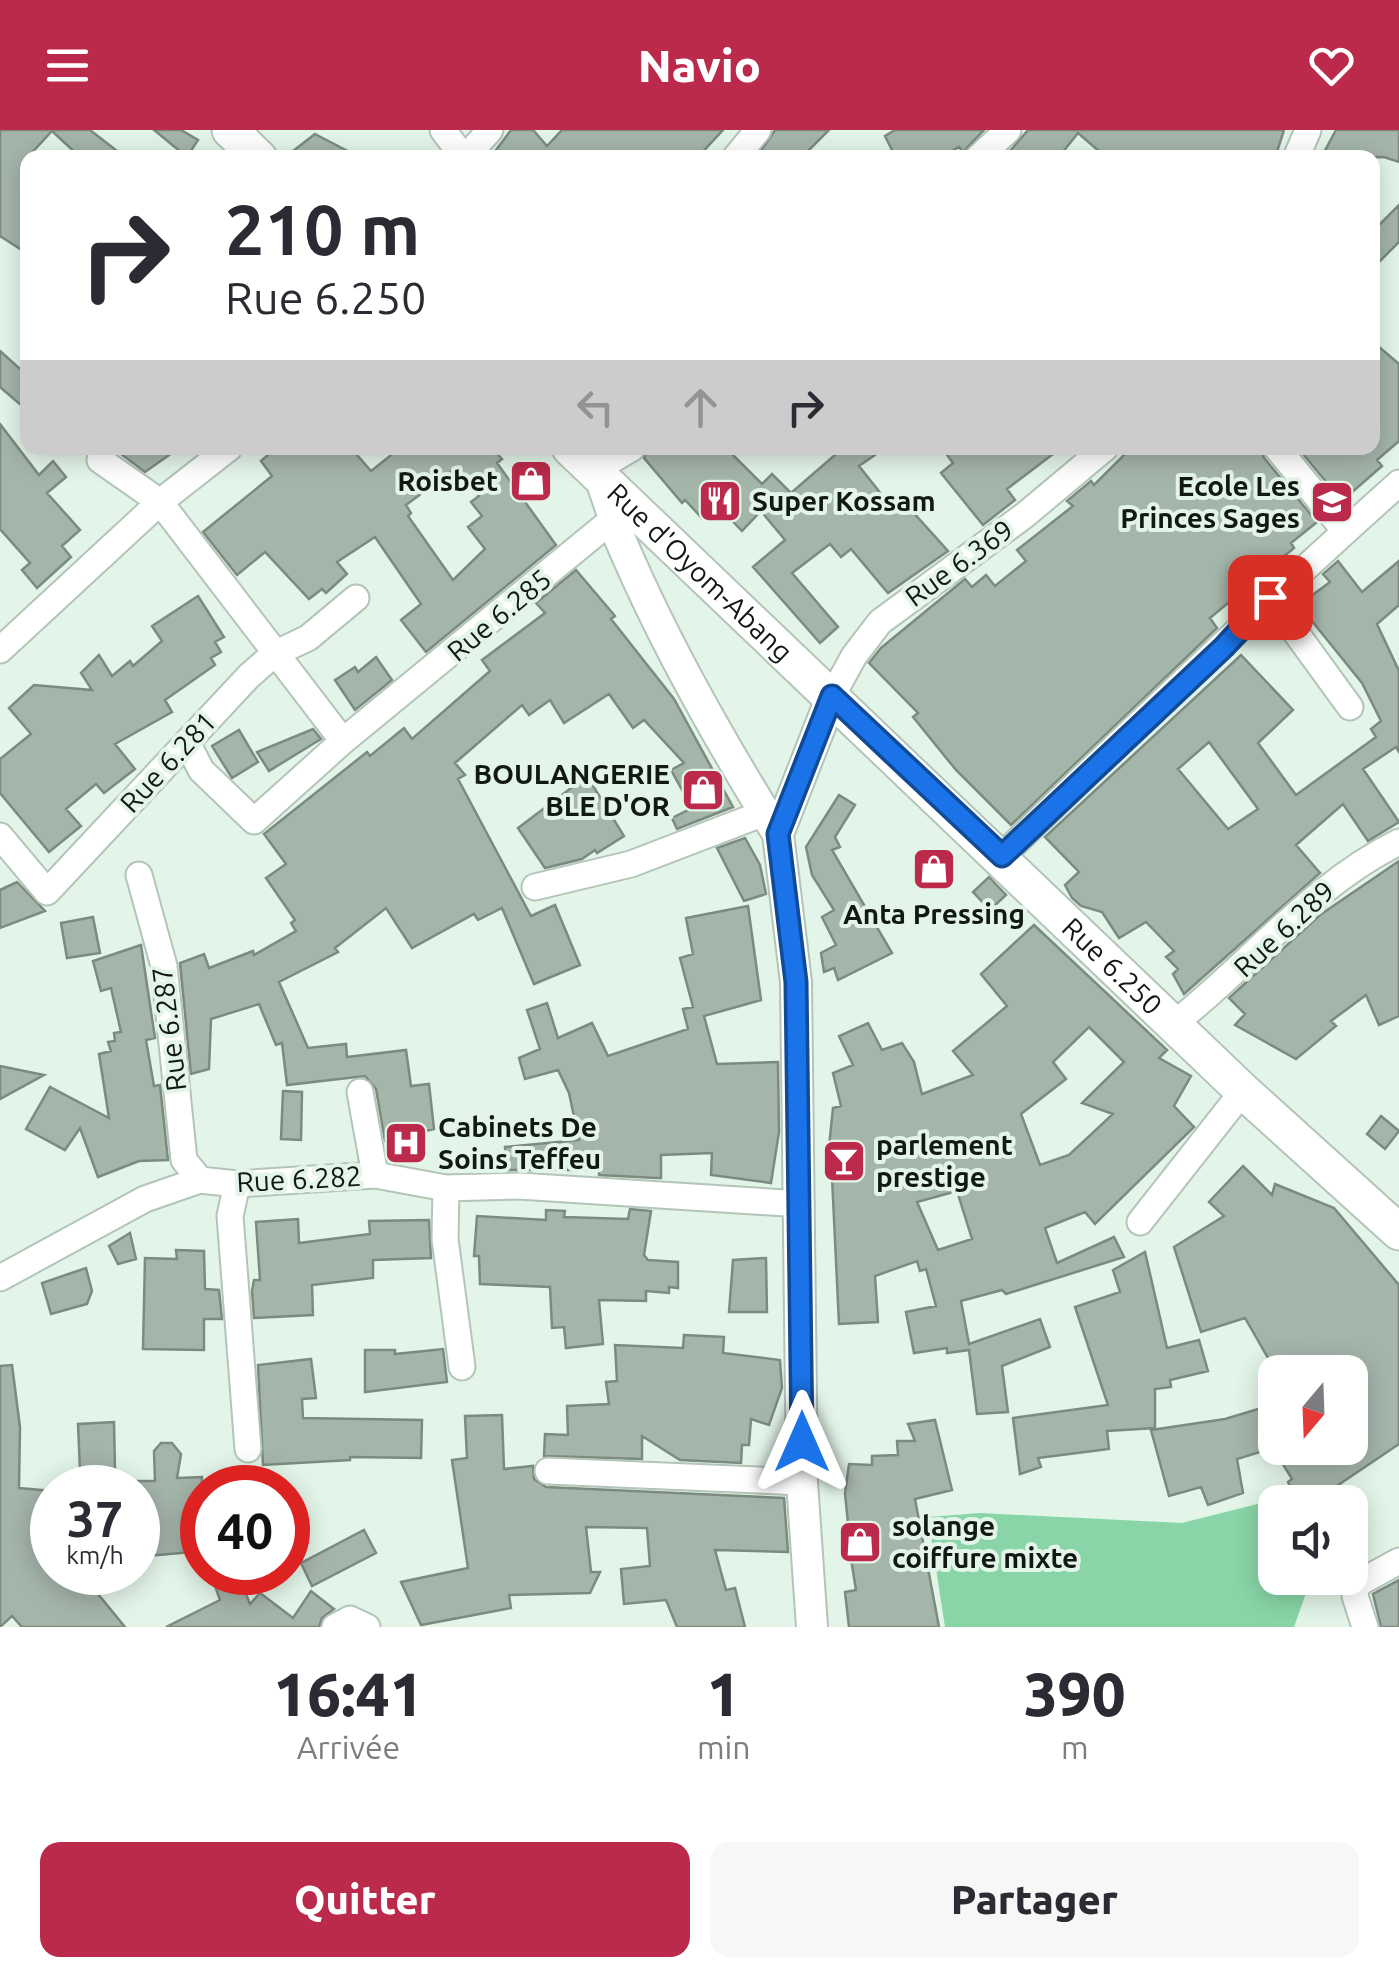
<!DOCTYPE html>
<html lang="fr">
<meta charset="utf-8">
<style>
body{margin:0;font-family:Ubuntu,sans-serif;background:#f7f7f7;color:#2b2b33;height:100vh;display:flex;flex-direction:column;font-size:38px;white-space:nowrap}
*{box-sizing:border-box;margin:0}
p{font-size:32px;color:#7c7c81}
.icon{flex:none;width:55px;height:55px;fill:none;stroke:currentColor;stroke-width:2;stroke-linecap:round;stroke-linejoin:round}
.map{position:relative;height:1497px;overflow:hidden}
.details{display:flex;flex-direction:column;background:#fff;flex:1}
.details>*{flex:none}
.top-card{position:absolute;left:20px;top:20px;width:1360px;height:305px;border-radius:20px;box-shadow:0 5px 25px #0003;background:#fff;color:#2b2b33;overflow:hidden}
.needle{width:65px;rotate:199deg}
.buttons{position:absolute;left:1258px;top:1225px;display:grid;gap:20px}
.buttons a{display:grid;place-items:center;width:110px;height:110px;border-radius:20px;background:#fff;box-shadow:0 5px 25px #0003;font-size:50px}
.speed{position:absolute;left:30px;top:1335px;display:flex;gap:20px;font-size:50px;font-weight:700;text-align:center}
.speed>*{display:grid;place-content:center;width:130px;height:130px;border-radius:50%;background:#fff;box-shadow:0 5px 25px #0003;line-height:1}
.speed small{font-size:25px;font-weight:400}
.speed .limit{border:15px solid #d22;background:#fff;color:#111}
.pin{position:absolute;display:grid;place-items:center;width:85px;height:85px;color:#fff;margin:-42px;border-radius:20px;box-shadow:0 5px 15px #0006}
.me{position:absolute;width:110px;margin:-55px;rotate:0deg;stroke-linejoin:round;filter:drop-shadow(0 0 8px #0008)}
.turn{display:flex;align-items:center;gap:35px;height:210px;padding:0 40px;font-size:45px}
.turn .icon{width:130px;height:130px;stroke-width:2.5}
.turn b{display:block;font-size:70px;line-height:85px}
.lanes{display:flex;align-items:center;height:95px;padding:0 40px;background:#0003;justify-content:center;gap:50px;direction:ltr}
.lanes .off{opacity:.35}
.eta{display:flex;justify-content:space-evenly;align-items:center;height:170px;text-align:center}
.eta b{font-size:60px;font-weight:800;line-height:70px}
.button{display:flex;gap:20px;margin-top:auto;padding:20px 40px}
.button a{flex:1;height:115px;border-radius:20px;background:#bb2a4a;color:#fff;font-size:40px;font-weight:800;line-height:115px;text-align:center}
.button a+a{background:#f7f7f7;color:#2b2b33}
header{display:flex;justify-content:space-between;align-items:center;height:130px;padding:0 40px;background:#bb2a4a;color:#fff;font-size:45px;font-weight:800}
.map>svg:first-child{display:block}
</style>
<header><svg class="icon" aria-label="menu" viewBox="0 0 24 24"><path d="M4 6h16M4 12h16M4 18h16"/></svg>Navio<svg class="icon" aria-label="heart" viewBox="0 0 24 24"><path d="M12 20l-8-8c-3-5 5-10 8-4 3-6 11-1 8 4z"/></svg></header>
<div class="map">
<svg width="1399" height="1497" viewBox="0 0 1399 1497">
<rect width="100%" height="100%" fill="#e3f5e9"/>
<path fill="#89d5a7" d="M 1277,1369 L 1275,1448 L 1302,1448 L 1306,1463 L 1294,1497 L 945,1497 L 928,1387 L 980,1383 L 1182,1393 Z"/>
<path fill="#a4b5aa" stroke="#7b8b80" stroke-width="2.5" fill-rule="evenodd" d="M 0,0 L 90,0 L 126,28 L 81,28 L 52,1 L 28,27 L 28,124 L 0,106 Z
M 154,0 L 181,0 L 198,10 L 187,27 Z
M 511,0 L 533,0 L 547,16 L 562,0 L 723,0 L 697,28 L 490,28 Z
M 775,0 L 829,0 L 801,28 L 756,28 Z
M 895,0 L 984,0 L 963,22 L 959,17 L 939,28 L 896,28 L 885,6 Z
M 1028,0 L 1284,0 L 1275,28 L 1107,28 L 1078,3 L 1058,28 L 1004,28 Z
M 1336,0 L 1399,0 L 1399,32 L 1384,27 L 1321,28 Z
M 315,4 L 361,28 L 284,28 Z
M 1399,75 L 1399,112 L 1372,139 L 1372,102 Z
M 1372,211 L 1399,234 L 1399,311 L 1377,330 L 1382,336 L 1342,371 L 1298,318 L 1372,318 Z
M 0,221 L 28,246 L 28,281 L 0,257 Z
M 0,294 L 39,345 L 53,331 L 66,347 L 47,363 L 80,400 L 62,416 L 71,427 L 37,458 L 22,440 L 30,433 L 0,399 Z
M 113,318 L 179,318 L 145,342 Z
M 276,318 L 351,318 L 371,341 L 400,318 L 492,318 L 502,329 L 497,333 L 556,415 L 426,522 L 401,490 L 421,474 L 375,407 L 337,432 L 347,444 L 326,463 L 322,459 L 309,469 L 265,422 L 237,445 L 203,402 L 272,346 L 261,331 ZM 457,337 L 479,366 L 471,372 L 482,386 L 468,397 L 485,419 L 453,450 L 408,386 L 411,383 L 406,375 Z
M 648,318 L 726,318 L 762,354 L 772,344 L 791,363 L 843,318 L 885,318 L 859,336 L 893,379 L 903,371 L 948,421 L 888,463 L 851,419 L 841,427 L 830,414 L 792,443 L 838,497 L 820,513 L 753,437 L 785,410 L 761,381 L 742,401 L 717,375 L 702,388 L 685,370 L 682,373 L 644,328 Z
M 942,318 L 1061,318 L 1007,359 L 1015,370 L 983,395 L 941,343 L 953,333 Z
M 1131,318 L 1261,318 L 1264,328 L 1317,392 L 1291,413 L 1294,418 L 1210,488 L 1217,498 L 1011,695 L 956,640 L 913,587 L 918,583 L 869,533 L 881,518 L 965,449 L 972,457 L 986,445 L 995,456 L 1026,431 L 1017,420 L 1073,376 L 1067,371 L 1091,351 L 1094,355 Z
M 1338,431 L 1362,462 L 1399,431 L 1399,475 L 1377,494 L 1399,541 L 1399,622 L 1396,617 L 1363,639 L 1399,692 L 1368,711 L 1343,674 L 1296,715 L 1320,743 L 1184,864 L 1173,844 L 1178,839 L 1166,827 L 1174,821 L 1146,792 L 1119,808 L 1102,782 L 1081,776 L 1072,768 L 1065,755 L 1079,742 L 1045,707 L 1241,525 L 1293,580 L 1258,613 L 1296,665 L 1376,607 L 1371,599 L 1381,591 L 1362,553 L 1299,475 L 1330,452 L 1323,444 ZM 1209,612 L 1258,679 L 1228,699 L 1178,639 Z
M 576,440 L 615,486 L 611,489 L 674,569 L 733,677 L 677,699 L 672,688 L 692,678 L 671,640 L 684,633 L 644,590 L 633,598 L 609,564 L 564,593 L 550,570 L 529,585 L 522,575 L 455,633 L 465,645 L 458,649 L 531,786 L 555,775 L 580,835 L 534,854 L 502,778 L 478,790 L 474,784 L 412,818 L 386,778 L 335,818 L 338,822 L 279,852 L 308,918 L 346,914 L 347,927 L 406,920 L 411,956 L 429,954 L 434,999 L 385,1011 L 376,959 L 365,946 L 287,955 L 282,913 L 276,915 L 259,874 L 211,889 L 209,939 L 191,944 L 180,833 L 204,824 L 209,838 L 253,821 L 254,825 L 296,801 L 291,793 L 295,790 L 266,748 L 286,734 L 264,704 L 367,622 L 370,626 L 404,598 L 412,609 L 490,541 L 482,530 L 545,483 L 536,473 Z
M 198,466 L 224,507 L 215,512 L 221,522 L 211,528 L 215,535 L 165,570 L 172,582 L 115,614 L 135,639 L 104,663 L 96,654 L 66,679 L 81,696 L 49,722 L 0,663 L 0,629 L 31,604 L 9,578 L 34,555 L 92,560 L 81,543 L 99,525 L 112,546 L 130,531 L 133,536 L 162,511 L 152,496 Z
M 376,527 L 392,550 L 355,580 L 335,550 L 355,537 L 358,542 Z
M 313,599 L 321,609 L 269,641 L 257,622 Z
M 239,600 L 258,632 L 232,648 L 212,616 Z
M 587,646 L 624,706 L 597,723 L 595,720 L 582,729 L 545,738 L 518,698 Z
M 839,665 L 855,675 L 835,707 L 840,717 L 832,720 L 892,823 L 838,850 L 834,838 L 824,842 L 821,823 L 836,815 L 822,787 L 834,780 L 812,745 L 806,717 Z
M 745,708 L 760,735 L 766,764 L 744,771 L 717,718 Z
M 1399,731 L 1399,886 L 1379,895 L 1366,865 L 1331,891 L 1336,896 L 1296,929 L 1235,895 L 1245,884 L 1229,868 L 1320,785 Z
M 989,747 L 1006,765 L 990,780 L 973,762 Z
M 17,752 L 45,781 L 0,798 L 0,760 Z
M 748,776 L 761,870 L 704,886 L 717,934 L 778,932 L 779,1002 L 771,1053 L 711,1045 L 712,1023 L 661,1025 L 661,1048 L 656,1048 L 599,1045 L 599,1040 L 507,1040 L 505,1017 L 579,1010 L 569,963 L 558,940 L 525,949 L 519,928 L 540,919 L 527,880 L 547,873 L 558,908 L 592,893 L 608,926 L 688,899 L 683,879 L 693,877 L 680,828 L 693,824 L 686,788 Z
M 93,787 L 100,823 L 67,828 L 61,793 Z
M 1034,795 L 1167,920 L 1159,928 L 1191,946 L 1174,976 L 1194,997 L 1095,1094 L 1085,1082 L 1045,1098 L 1057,1133 L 1114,1107 L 1124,1127 L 1006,1164 L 1002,1160 L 961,1171 L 969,1214 L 1040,1189 L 1050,1217 L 1002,1236 L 1008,1282 L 977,1284 L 969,1220 L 947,1223 L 947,1218 L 914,1223 L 906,1182 L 936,1176 L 926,1139 L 920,1141 L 917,1131 L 875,1146 L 878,1192 L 839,1194 L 832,1047 L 826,1046 L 833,978 L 841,976 L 833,943 L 853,935 L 839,906 L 868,893 L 882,920 L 902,913 L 914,932 L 922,964 L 973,945 L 953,921 L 1007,876 L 981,844 ZM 1089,897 L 1124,932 L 1082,973 L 1113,984 L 1069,1025 L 1040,1035 L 1021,984 L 1066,949 L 1053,932 ZM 957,1061 L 972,1109 L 938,1120 L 917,1072 Z
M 141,815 L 155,908 L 146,910 L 154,956 L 160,955 L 168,1030 L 139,1031 L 98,1047 L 80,998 L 65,1020 L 26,999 L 50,957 L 109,988 L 99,924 L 111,921 L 108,912 L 115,911 L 114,903 L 121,902 L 111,858 L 101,861 L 93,831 Z
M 0,936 L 44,945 L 0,969 Z
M 283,961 L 302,962 L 301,1010 L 281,1009 Z
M 1381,986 L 1399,1001 L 1385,1019 L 1367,1004 Z
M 1243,1036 L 1272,1065 L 1275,1054 L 1334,1078 L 1399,1155 L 1399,1314 L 1313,1372 L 1299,1372 L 1288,1352 L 1292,1349 L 1273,1318 L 1237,1329 L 1243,1363 L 1208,1375 L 1201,1357 L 1169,1366 L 1151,1300 L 1225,1289 L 1275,1274 L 1275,1318 L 1350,1318 L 1350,1242 L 1276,1242 L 1245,1188 L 1201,1202 L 1174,1117 L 1224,1086 L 1209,1072 Z
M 630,1079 L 651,1081 L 644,1125 L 648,1130 L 678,1132 L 678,1158 L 669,1157 L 669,1163 L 646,1161 L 646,1171 L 599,1170 L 603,1214 L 566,1218 L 564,1197 L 552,1198 L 550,1157 L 480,1154 L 479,1126 L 474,1126 L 477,1086 L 546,1090 L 546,1080 L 565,1081 L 564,1087 L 628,1089 Z
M 298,1089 L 299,1113 L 370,1104 L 369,1091 L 429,1090 L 431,1128 L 373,1130 L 373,1148 L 312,1155 L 313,1185 L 254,1188 L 252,1161 L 254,1150 L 260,1150 L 256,1092 Z
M 130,1103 L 136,1129 L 118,1134 L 109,1116 Z
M 176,1120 L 204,1121 L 205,1159 L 219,1160 L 222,1189 L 204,1189 L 204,1220 L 143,1219 L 145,1128 L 177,1129 Z
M 1145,1122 L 1167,1218 L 1199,1210 L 1208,1241 L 1170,1250 L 1171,1257 L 1155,1259 L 1155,1298 L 1107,1301 L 1109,1319 L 1038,1328 L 1041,1337 L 1020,1344 L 1013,1288 L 1108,1275 L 1075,1177 L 1120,1162 L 1113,1140 Z
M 766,1128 L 767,1182 L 729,1182 L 733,1130 Z
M 86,1138 L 92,1161 L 87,1174 L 51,1184 L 42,1153 Z
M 684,1205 L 724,1207 L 723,1223 L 780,1230 L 782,1258 L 769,1295 L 751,1289 L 749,1315 L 742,1315 L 741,1333 L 680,1330 L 642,1306 L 642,1329 L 544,1326 L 545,1304 L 568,1305 L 567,1276 L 609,1274 L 606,1252 L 617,1251 L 615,1215 L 683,1218 Z
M 443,1219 L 447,1252 L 365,1262 L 365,1220 L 395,1220 L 395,1224 Z
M 311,1229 L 316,1268 L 302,1269 L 303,1288 L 422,1290 L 421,1328 L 350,1327 L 350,1330 L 263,1335 L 258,1235 Z
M 12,1235 L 20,1297 L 19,1358 L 52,1361 L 52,1442 L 80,1442 L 125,1497 L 22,1497 L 12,1486 L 0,1497 L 0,1236 Z
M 502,1285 L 504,1339 L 533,1336 L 534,1349 L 546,1357 L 784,1368 L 788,1422 L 715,1420 L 726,1460 L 735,1458 L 745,1497 L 677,1497 L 666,1470 L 624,1474 L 621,1439 L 650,1436 L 647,1398 L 586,1397 L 591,1442 L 600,1442 L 590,1463 L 509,1465 L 511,1478 L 421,1495 L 401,1452 L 468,1438 L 452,1330 L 467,1328 L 465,1286 Z
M 935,1290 L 952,1360 L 915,1369 L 939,1497 L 849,1497 L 845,1462 L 856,1460 L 851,1429 L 864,1426 L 851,1424 L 845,1363 L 849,1334 L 872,1335 L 872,1326 L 898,1325 L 897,1311 L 915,1311 L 908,1294 Z
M 114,1292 L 115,1339 L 80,1340 L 78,1294 Z
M 172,1313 L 181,1324 L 177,1348 L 202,1347 L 202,1421 L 148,1426 L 146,1405 L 138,1405 L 138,1351 L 155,1351 L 154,1321 L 161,1313 Z
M 364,1400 L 376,1423 L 312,1456 L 301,1433 Z
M 210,1442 L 237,1442 L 250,1474 L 260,1463 L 293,1488 L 311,1461 L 334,1479 L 322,1488 L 319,1497 L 166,1497 L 220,1470 Z
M 1399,1450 L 1399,1497 L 1381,1497 L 1373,1464 Z"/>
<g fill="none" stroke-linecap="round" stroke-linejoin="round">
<g stroke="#b3c4b8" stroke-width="29">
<path id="minor" d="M 443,0 L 464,28
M 465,28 L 490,0
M 735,28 L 758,0
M 978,28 L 1008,0
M 1296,28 L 1308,0
M 1277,318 L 1345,401
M 100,330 L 160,372 L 343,611 L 612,390 L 595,340 L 632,318
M 1270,467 L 1350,577
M 0,520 L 160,372 L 229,318
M 832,566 L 854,526 L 880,492 L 1025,385 L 1105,318
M 187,612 L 201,640 L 254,691 L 343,611
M 0,706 L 47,762 L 249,546 L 274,524 L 308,508 L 356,468
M 1002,726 C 1132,599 1264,474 1399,353
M 139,745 L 164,836 L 184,1030 L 200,1050
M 535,757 L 631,734 L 764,683
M 1175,893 C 1251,833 1312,755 1399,712
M 360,962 L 375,1045
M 237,1054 L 230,1086 L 248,1319
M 446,1058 L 445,1109 L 462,1237
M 1140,1092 L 1243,961
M 0,1148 L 145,1069 L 200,1050 L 237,1054 L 375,1045 L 446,1058 L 519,1056 L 801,1074
M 548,1341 L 802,1352
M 335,1497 L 350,1489 L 367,1497
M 1365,1497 L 1355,1466 L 1357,1454 L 1399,1431"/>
</g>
<g stroke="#b3c4b8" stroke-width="34">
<path id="tertiary" d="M 612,390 C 657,500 715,603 778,704
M 812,1497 L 802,1352 L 796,852 L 778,704 L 832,566"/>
</g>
<g stroke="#b3c4b8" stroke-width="39">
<g id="secondary">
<path d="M 230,0 L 259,28"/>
<path id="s1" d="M 570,318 L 1243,961 L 1399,1102"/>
</g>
</g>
<use href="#minor" stroke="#fff" stroke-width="25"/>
<use href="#tertiary" stroke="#fff" stroke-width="30"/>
<use href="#secondary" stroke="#fff" stroke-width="35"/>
</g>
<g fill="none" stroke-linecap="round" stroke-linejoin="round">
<g stroke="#114b97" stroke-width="25">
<path id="route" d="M 802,1312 L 796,852 L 778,704 L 832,566 L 1002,726 L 1224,517 L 1270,467"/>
</g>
<use href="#route" stroke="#1a73e8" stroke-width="18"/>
</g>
<defs>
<g id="shop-square" transform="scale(2.25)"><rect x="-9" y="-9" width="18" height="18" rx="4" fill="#bb2a4a" stroke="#e3f5e9"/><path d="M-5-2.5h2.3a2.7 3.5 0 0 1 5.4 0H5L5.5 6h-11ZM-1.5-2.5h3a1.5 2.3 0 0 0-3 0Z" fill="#fff"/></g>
<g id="restaurant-square" transform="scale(2.25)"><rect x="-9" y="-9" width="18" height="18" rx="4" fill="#bb2a4a" stroke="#e3f5e9"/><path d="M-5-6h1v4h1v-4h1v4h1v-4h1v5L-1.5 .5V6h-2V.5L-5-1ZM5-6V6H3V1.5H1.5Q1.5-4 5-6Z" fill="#fff"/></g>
<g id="school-square" transform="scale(2.25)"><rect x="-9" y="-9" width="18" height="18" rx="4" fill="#bb2a4a" stroke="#e3f5e9"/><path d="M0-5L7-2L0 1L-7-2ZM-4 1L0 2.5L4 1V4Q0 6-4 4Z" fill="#fff"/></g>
<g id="hospital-square" transform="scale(2.25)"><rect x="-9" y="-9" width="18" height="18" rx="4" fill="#bb2a4a" stroke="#e3f5e9"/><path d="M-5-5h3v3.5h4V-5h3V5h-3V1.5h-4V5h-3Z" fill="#fff"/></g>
<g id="bar-square" transform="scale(2.25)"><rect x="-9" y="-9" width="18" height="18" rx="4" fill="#bb2a4a" stroke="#e3f5e9"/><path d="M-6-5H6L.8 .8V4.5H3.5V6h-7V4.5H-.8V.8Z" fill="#fff"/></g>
</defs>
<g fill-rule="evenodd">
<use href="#shop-square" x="531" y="351"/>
<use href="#restaurant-square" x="720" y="371"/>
<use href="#school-square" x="1332" y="372"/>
<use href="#shop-square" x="703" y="660"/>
<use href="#shop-square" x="934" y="739"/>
<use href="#hospital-square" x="406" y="1013"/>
<use href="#bar-square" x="844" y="1031"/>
<use href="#shop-square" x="860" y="1412"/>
</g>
<g text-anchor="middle" stroke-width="8" stroke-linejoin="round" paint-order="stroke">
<g font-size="28" font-weight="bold" fill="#121814" stroke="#e3f5e9" text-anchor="start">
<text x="498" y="361" text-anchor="end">Roisbet</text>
<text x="1300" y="366" text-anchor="end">Ecole Les<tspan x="1300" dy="32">Princes Sages</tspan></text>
<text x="752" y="381">Super Kossam</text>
<text x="670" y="654" text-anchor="end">BOULANGERIE<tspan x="670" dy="32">BLE D'OR</tspan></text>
<text x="934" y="794" text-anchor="middle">Anta Pressing</text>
<text x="438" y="1007">Cabinets De<tspan x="438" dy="32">Soins Teffeu</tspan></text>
<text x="876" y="1025">parlement<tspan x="876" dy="32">prestige</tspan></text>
<text x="892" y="1406">solange<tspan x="892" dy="32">coiffure mixte</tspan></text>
</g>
<g font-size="28" fill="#121814" stroke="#e3f5e9">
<text transform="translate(959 433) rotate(-36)" y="10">Rue 6.369</text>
<text dy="10" stroke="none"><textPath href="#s1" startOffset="180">Rue d'Oyom-Abang</textPath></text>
<text transform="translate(499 485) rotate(-40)" y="10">Rue 6.285</text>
<text transform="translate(168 632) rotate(-47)" y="10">Rue 6.281</text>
<text transform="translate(1284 799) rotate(-43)" y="10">Rue 6.289</text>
<text dy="10" stroke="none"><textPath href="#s1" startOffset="750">Rue 6.250</textPath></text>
<text transform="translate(169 899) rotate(-97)" y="10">Rue 6.287</text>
<text transform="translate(299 1049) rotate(-3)" y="10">Rue 6.282</text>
</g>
</g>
</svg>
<div class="buttons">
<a><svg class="needle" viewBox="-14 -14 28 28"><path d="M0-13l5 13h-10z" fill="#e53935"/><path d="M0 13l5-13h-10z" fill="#7c7c81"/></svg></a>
<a><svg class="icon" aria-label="sound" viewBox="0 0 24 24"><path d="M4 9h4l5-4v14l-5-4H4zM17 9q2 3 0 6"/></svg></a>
</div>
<div class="speed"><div>37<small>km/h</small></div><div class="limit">40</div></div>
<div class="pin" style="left:1270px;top:467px;background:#d93025"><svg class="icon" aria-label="arrive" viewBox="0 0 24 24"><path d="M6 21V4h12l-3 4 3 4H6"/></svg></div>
<svg class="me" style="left:802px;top:1312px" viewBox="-20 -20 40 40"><path d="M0-17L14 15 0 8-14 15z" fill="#1a73e8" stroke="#fff" stroke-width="4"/></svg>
<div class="top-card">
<div class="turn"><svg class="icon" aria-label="right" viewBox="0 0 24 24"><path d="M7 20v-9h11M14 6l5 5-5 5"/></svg><div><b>210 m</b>Rue 6.250</div></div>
<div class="lanes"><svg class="icon off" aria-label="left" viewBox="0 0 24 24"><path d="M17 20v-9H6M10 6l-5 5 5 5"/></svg><svg class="icon off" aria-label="ahead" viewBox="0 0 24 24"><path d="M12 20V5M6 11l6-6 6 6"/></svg><svg class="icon" aria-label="right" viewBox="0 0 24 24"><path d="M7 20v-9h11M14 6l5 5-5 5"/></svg></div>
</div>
</div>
<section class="details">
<div class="eta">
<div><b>16:41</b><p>Arrivée</p></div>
<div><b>1</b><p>min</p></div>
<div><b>390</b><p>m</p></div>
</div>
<div class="button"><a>Quitter</a><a>Partager</a></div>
</section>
